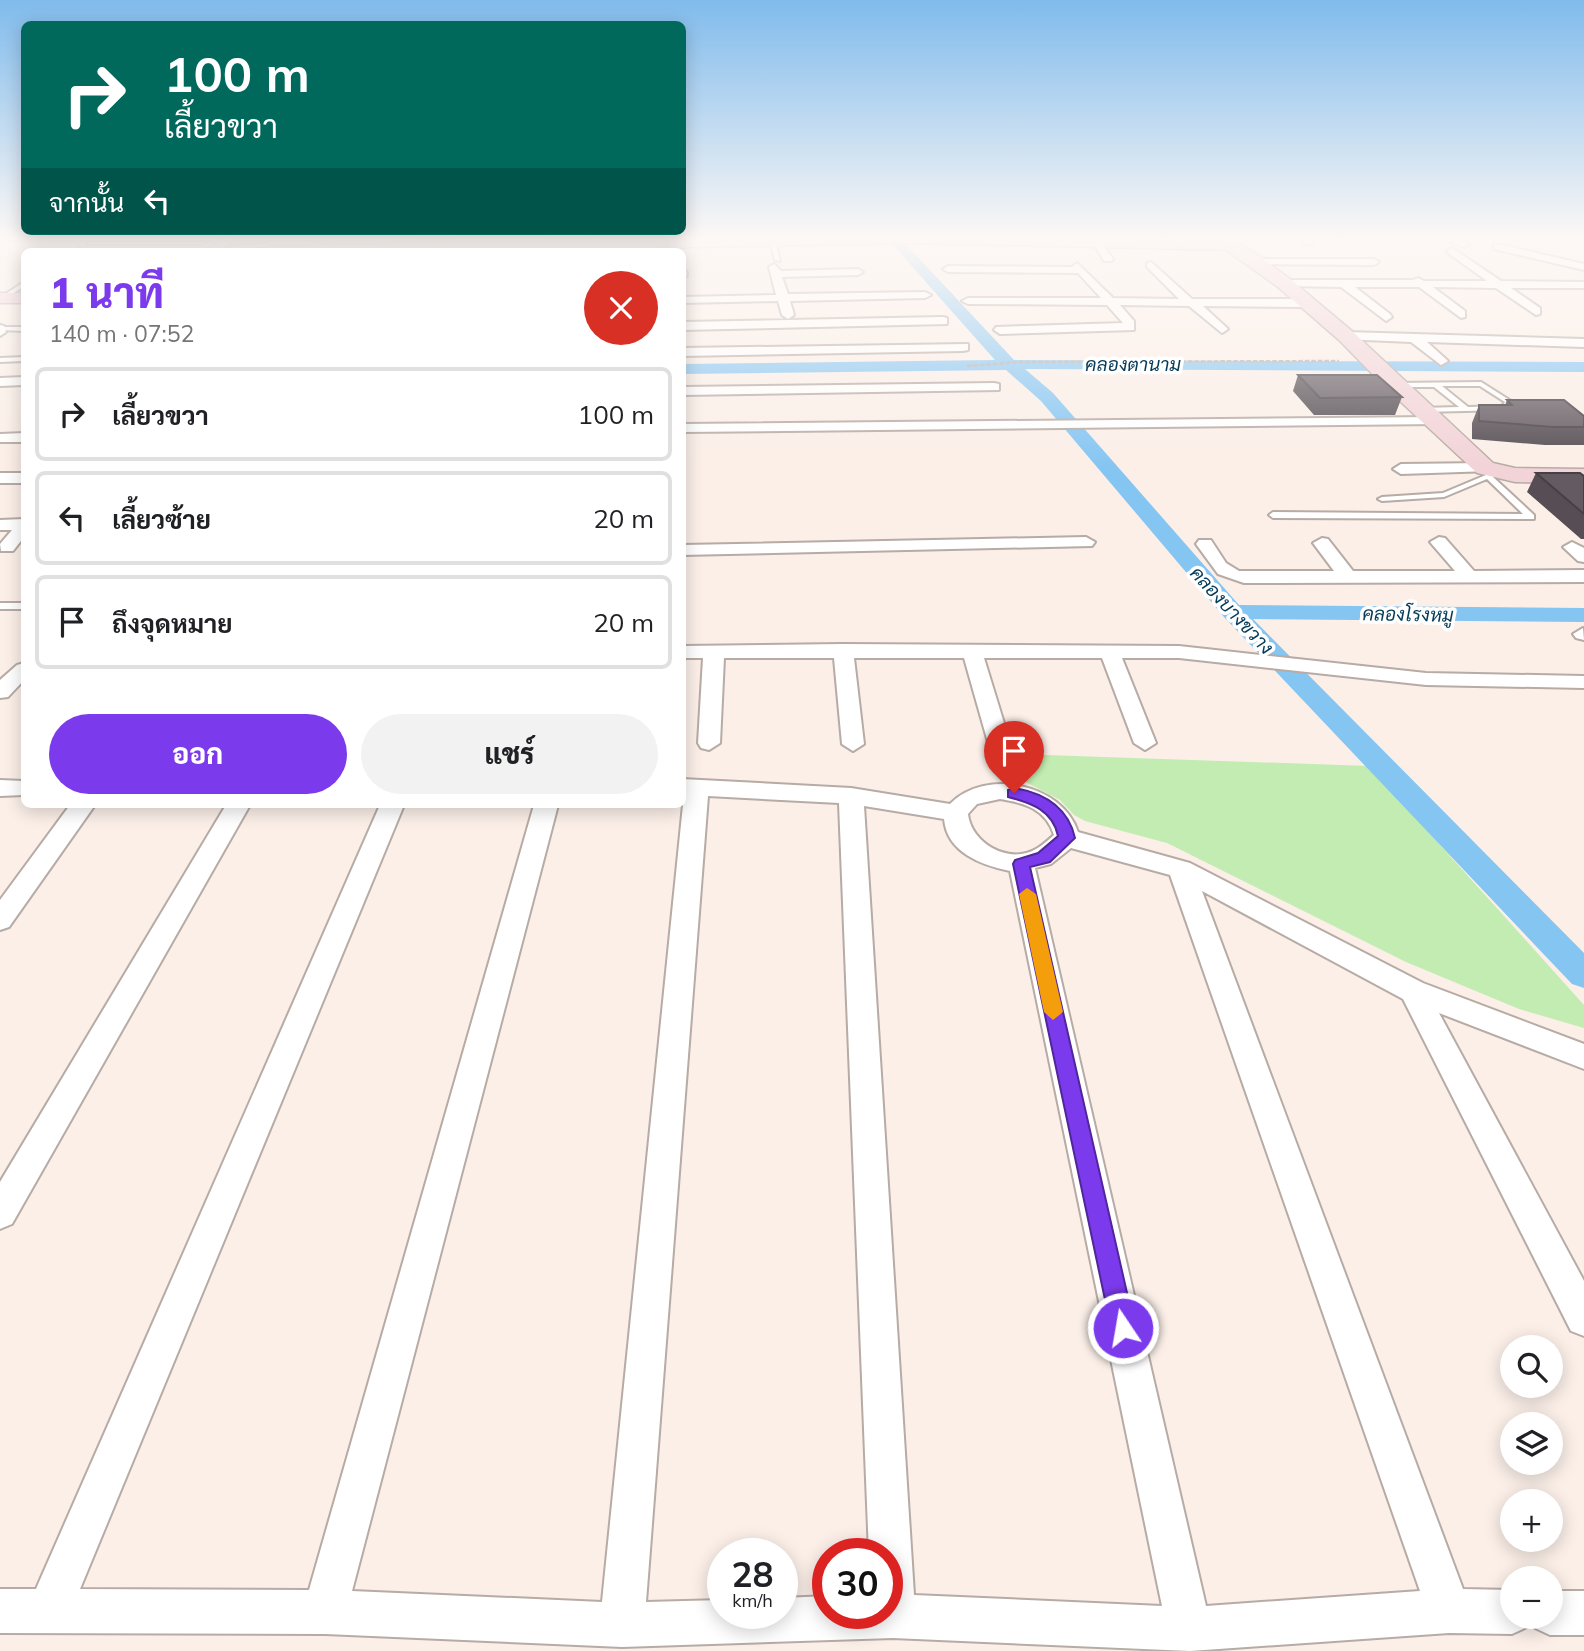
<!DOCTYPE html>
<html lang="th">
<meta charset="utf-8">
<style>
body{margin:0;font-family:Mulish,Sarabun,sans-serif;background:#f2f2f2;color:#202124;height:100vh;display:flex;flex-direction:column;font-size:26px;white-space:nowrap}
*{box-sizing:border-box;margin:0}
p{font-size:23px;color:#757577}
.icon{flex:none;width:38px;height:38px;fill:none;stroke:currentColor;stroke-width:2;stroke-linecap:round;stroke-linejoin:round}
.map{position:relative;flex:1;overflow:hidden}
.side{position:absolute;left:21px;top:248px;width:665px;height:560px;display:flex;flex-direction:column;background:#fff;border-radius:10px;box-shadow:0 4px 18px #0003}
.side>*{flex:none}
.top-card{position:absolute;left:21px;top:21px;width:665px;height:214px;border-radius:10px;box-shadow:0 4px 18px #0003;background:#00695c;color:#fff;overflow:hidden}
.buttons{position:absolute;left:1500px;top:1335px;display:grid;gap:14px}
.buttons a{display:grid;place-items:center;width:63px;height:63px;border-radius:50%;background:#fff;box-shadow:0 4px 18px #0003;font-size:35px}
.speed{position:absolute;left:707px;top:1538px;display:flex;gap:14px;font-size:35px;font-weight:700;text-align:center}
.speed>*{display:grid;place-content:center;width:91px;height:91px;border-radius:50%;background:#fff;box-shadow:0 4px 18px #0003;line-height:1}
.speed small{font-size:18px;font-weight:400}
.speed .limit{border:10px solid #d22;background:#fff;color:#111}
.pin{position:absolute;display:grid;place-items:center;width:60px;height:60px;color:#fff;margin:-72px -30px;border-radius:50% 50% 50% 0;rotate:-45deg;box-shadow:0 0 7px #0007}
.pin .icon{rotate:45deg}
.me{position:absolute;width:77px;margin:-38px;rotate:348deg;stroke-linejoin:round;filter:drop-shadow(0 0 5px #0008)}
.turn{display:flex;align-items:center;gap:24px;height:147px;padding:0 28px;font-size:32px}
.turn .icon{width:91px;height:91px;stroke-width:2.5}
.turn b{display:block;font-size:49px;line-height:60px}
.then{display:flex;align-items:center;height:66px;padding:0 28px;background:#0003;gap:14px;font-size:26px}
.round{display:grid;place-items:center;flex:none;width:74px;height:74px;border-radius:37px;background:#f2f2f2}
.headline{display:flex;align-items:center;justify-content:space-between;height:119px;padding:0 28px}
h1{font-size:42px;font-weight:800;line-height:52px;color:#7c3aed}
.primary-button{display:flex;gap:14px;margin-top:auto;padding:14px 28px}
.primary-button a{flex:1;height:80px;border-radius:42px;background:#7c3aed;color:#fff;font-size:28px;font-weight:800;line-height:80px;text-align:center}
.primary-button a+a{background:#f2f2f2;color:#202124}
ul{padding:0;list-style:none}
li{display:flex;align-items:center;gap:21px;height:94px;margin:0 14px 10px;padding:0 14px;border:4px solid #e0e0e0;border-radius:10px}
li div{flex:1}
li b{display:block;font-size:26px}
li em{font-style:normal}
.map>svg:first-child{display:block}
</style>
<div class="map">
<svg width="1584" height="1651" viewBox="0 0 1584 1651">
<rect width="100%" height="100%" fill="#fbefe8"/>
<path fill="#c2ecb1" d="M 990,753 L 1369,766 L 1584,1005 L 1584,1028 L 1519,1009 L 1406,962 L 1167,843 L 1085,821 L 1074,815 L 1060,800 L 1020,779 Z"/>
<g fill="none" stroke-linecap="round" stroke-linejoin="round">
<path fill="#85c5f2" fill-rule="evenodd" d="M 885,236 L 898,236 L 1014,360 L 1584,362 L 1584,372 L 1025,369 L 1053,393 L 1239,605 L 1584,608 L 1584,622 L 1253,619 L 1584,953 L 1584,988 L 1572,984 L 1224,617 L 1041,401 L 1006,370 L 682,374 L 682,364 L 995,360 Z"/>
<g stroke="#b7aba5" stroke-width="4">
<path id="lane" d="M 0,236 L 216,236 L 219,238 L 206,252 L 200,252 L 202,250 L 85,250 L 78,246 L 82,242 L 75,240 L 0,240 ZM 88,240 L 211,240 L 204,246 L 84,246 Z
M 410,236 L 415,236 L 413,239 L 455,240 L 407,242 Z
M 770,240 L 775,241 L 780,261 L 775,260 Z
M 266,244 L 268,247 L 217,249 L 214,247 Z
M 24,282 L 24,286 L 5,299 L 1,299 L 1,297 Z
M 24,327 L 24,331 L 0,330 L 2,327 Z
M 24,357 L 24,361 L 0,362 L 0,358 Z
M 1481,382 L 1511,401 L 1513,402 L 1507,410 L 1422,412 L 1419,412 L 1419,408 L 1459,407 L 1434,387 L 1394,387 L 1391,385 L 1394,383 ZM 1442,386 L 1480,386 L 1505,402 L 1502,406 L 1468,407 Z
M 1493,472 L 1497,474 L 1493,477 L 1534,515 L 1534,519 L 1273,518 L 1269,515 L 1273,512 L 1523,514 L 1487,479 L 1444,497 L 1382,501 L 1378,499 L 1382,497 L 1443,493 Z
M 0,603 L 24,603 L 24,609 L 0,609 Z"/>
</g>
<g stroke="#b7aba5" stroke-width="4">
<path id="street" d="M 226,236 L 238,236 L 217,252 L 205,252 Z
M 1173,236 L 1183,236 L 1188,243 L 1179,245 Z
M 1232,236 L 1243,236 L 1232,247 L 1224,247 L 1223,245 Z
M 1299,236 L 1309,236 L 1312,243 L 1303,245 Z
M 1334,236 L 1454,236 L 1469,244 L 1464,247 L 1446,240 L 1339,239 Z
M 1091,239 L 1099,239 L 1113,259 L 1112,261 L 1104,261 Z
M 1498,244 L 1584,264 L 1584,270 L 1494,249 L 1494,245 Z
M 1452,248 L 1501,281 L 1584,282 L 1584,288 L 1511,288 L 1540,308 L 1540,314 L 1536,315 L 1496,288 L 1433,287 L 1465,311 L 1465,317 L 1461,318 L 1419,287 L 1355,287 L 1390,314 L 1392,317 L 1386,321 L 1341,287 L 1284,286 L 1278,283 L 1284,280 L 1413,280 L 1418,278 L 1424,281 L 1487,281 L 1448,253 L 1447,251 Z
M 1257,259 L 1374,259 L 1379,262 L 1374,265 L 1253,264 L 1253,260 Z
M 1151,262 L 1192,299 L 1307,299 L 1313,303 L 1307,307 L 1203,306 L 1228,329 L 1222,333 L 1189,306 L 1120,305 L 1134,321 L 1134,330 L 1000,334 L 994,330 L 996,327 L 1123,323 L 1107,305 L 968,304 L 962,301 L 968,298 L 1101,298 L 1078,273 L 948,272 L 943,269 L 948,266 L 1072,267 L 1077,263 L 1113,298 L 1179,299 L 1147,267 L 1147,263 Z
M 774,264 L 781,271 L 858,269 L 863,272 L 858,275 L 782,277 L 788,294 L 925,292 L 931,295 L 925,298 L 790,301 L 794,315 L 788,319 L 782,315 L 778,301 L 682,303 L 682,297 L 776,295 L 769,267 Z
M 682,271 L 687,272 L 687,276 L 682,277 Z
M 943,317 L 947,318 L 947,324 L 682,330 L 682,322 Z
M 0,325 L 4,326 L 6,332 L 0,336 Z
M 1346,332 L 1584,339 L 1584,347 L 1427,342 L 1448,361 L 1441,365 L 1411,342 L 1342,339 L 1340,336 Z
M 968,344 L 968,350 L 963,351 L 682,356 L 682,348 Z
M 24,377 L 24,385 L 0,386 L 0,378 Z
M 994,383 L 999,384 L 999,390 L 682,395 L 682,387 Z
M 1433,417 L 1440,421 L 1438,424 L 682,432 L 682,424 Z
M 24,433 L 24,442 L 0,442 L 0,434 Z
M 1485,463 L 1491,465 L 1491,471 L 1401,474 L 1393,469 L 1401,464 Z
M 0,473 L 24,473 L 24,483 L 0,483 Z
M 24,519 L 24,537 L 13,551 L 1,551 L 0,544 L 12,530 L 0,530 L 0,520 Z
M 1086,537 L 1095,542 L 1092,546 L 682,555 L 682,545 Z
M 1439,537 L 1445,538 L 1474,571 L 1584,570 L 1584,582 L 1244,583 L 1218,574 L 1196,544 L 1199,540 L 1211,540 L 1226,563 L 1239,571 L 1334,571 L 1313,543 L 1322,538 L 1328,539 L 1353,571 L 1455,571 L 1430,542 Z
M 1572,542 L 1584,548 L 1584,562 L 1578,561 L 1563,547 Z
M 1583,628 L 1584,640 L 1576,638 L 1573,634 Z
M 843,644 L 1179,646 L 1426,673 L 1584,676 L 1584,688 L 1426,685 L 1179,658 L 1122,658 L 1156,743 L 1145,750 L 1134,743 L 1102,658 L 984,658 L 1011,746 L 1000,753 L 989,746 L 964,658 L 854,658 L 864,744 L 853,751 L 842,744 L 834,658 L 724,658 L 720,743 L 709,750 L 701,748 L 698,743 L 703,658 L 682,658 L 682,646 Z
M 24,663 L 24,680 L 8,697 L 0,698 L 0,680 L 17,665 Z
M 682,779 L 851,788 L 950,804 C 985,768 1062,783 1078,832 L 1190,863 L 1423,983 L 1584,1044 L 1584,1069 L 1439,1013 L 1584,1281 L 1584,1336 L 1571,1331 L 1403,999 L 1202,891 L 1463,1589 L 1512,1590 L 1512,1617 L 1550,1617 L 1550,1591 L 1584,1591 L 1584,1635 L 1550,1635 L 1535,1628 L 1531,1619 L 1527,1627 L 1512,1634 L 1449,1633 L 1190,1651 L 893,1638 L 622,1647 L 325,1634 L 0,1633 L 0,1589 L 36,1589 L 380,805 L 404,805 L 80,1589 L 309,1590 L 534,805 L 558,805 L 352,1591 L 602,1602 L 684,795 ZM 708,796 L 839,803 L 869,1554 L 887,1554 L 887,1614 L 828,1614 L 828,1596 L 782,1598 L 782,1614 L 723,1614 L 723,1600 L 646,1602 ZM 1000,799 C 1025,803 1046,809 1054,835 C 1048,840 1042,846 1036,849 C 1009,865 971,843 968,814 L 977,804 ZM 864,806 L 944,819 C 947,853 982,865 1010,871 L 1162,1606 L 914,1595 ZM 1071,848 L 1170,875 L 1420,1591 L 1206,1606 L 1035,868 L 1051,864 Z
M 0,780 L 24,781 L 24,795 L 0,796 Z
M 70,805 L 95,805 L 9,927 L 0,930 L 0,900 Z
M 226,805 L 250,805 L 12,1224 L 0,1229 L 0,1182 Z"/>
</g>
<g stroke="#b7aba5" stroke-width="3">
<path id="secondary" d="M 779,236 L 1031,236 L 1233,242 L 1245,246 L 1290,279 L 1353,332 L 1493,463 L 1515,468 L 1584,469 L 1584,483 L 1515,482 L 1477,473 L 1387,389 L 1339,340 L 1278,287 L 1226,250 L 909,243 L 453,252 L 218,252 L 226,247 Z
M 0,293 L 24,293 L 24,303 L 0,303 Z"/>
</g>
<path stroke="#b3aaa4" stroke-width="2.5" stroke-dasharray="4.5 2" stroke-linecap="butt" d="M 967,366 L 1019,362 L 1339,361"/>
<use href="#lane" fill="#fff" fill-rule="evenodd"/>
<use href="#street" fill="#fff" fill-rule="evenodd"/>
<use href="#secondary" fill="#f2d3d8" fill-rule="evenodd"/>
</g>
<path fill="#564e54" d="M 1298,375 L 1402,397 L 1395,415 L 1314,415 L 1293,391 Z
M 1507,400 L 1584,416 L 1584,445 L 1545,445 L 1472,439 L 1472,423 L 1479,405 L 1505,405 Z
M 1536,473 L 1584,476 L 1584,539 L 1581,539 L 1527,492 Z"/>
<path fill="#645b62" stroke="#464045" stroke-width="2" d="M 1298,375 L 1377,375 L 1402,397 L 1320,398 Z
M 1507,400 L 1564,400 L 1584,416 L 1584,427 L 1553,427 L 1479,421 L 1479,405 L 1512,405 Z
M 1536,473 L 1580,473 L 1584,476 L 1584,514 Z"/>
<linearGradient id="sky" x2="0" y2="1"><stop stop-color="#80bbec"/><stop offset="0.51" stop-color="#fdf8f5"/><stop offset="1" stop-color="#fdf8f5" stop-opacity="0"/></linearGradient>
<rect width="1584" height="467" fill="url(#sky)"/>
<path fill="#7c3aed" stroke="#51269a" stroke-width="2" d="M 1014,788 C 1044,793 1068,807 1075,838 L 1050,862 L 1030,867 L 1135,1328 L 1132,1337 L 1123,1340 L 1115,1337 L 1111,1328 L 1013,864 L 1015,860 L 1038,853 L 1058,836 C 1053,811 1032,803 1008,797 L 1008,790 Z"/>
<path fill="#f59e0b" d="M 1027,888 L 1036,894 L 1063,1012 L 1053,1020 L 1044,1012 L 1019,894 Z"/>
<g text-anchor="middle" stroke-width="7" stroke-linejoin="round" paint-order="stroke">
<g font-size="19" font-style="italic" fill="#053b58" stroke="#fff">
<text x="1133" y="371">คลองตานาม</text>
<text transform="translate(1232 610) rotate(47)" y="7">คลองบางขวาง</text>
<text transform="translate(1408 614) rotate(1)" y="7">คลองโรงหมู</text>
</g>
</g>
</svg>
<div class="buttons">
<a><svg class="icon" aria-label="search" viewBox="0 0 24 24"><circle cx="10" cy="10" r="6"/><path d="M15 15l6 6"/></svg></a>
<a><svg class="icon" aria-label="layers" viewBox="0 0 24 24"><path d="M12 4l9 5-9 5-9-5zM3 14l9 5 9-5"/></svg></a>
<a>+</a>
<a>−</a>
</div>
<div class="speed"><div>28<small>km/h</small></div><div class="limit">30</div></div>
<div class="pin" style="left:1014px;top:793px;background:#d93025"><svg class="icon" aria-label="arrive" viewBox="0 0 24 24"><path d="M6 21V4h12l-3 4 3 4H6"/></svg></div>
<svg class="me" style="left:1123px;top:1328px" viewBox="-20 -20 40 40"><circle r="17" fill="#7c3aed" stroke="#fff" stroke-width="3"/><path d="M0-11L8 9 0 5-8 9z" fill="#fff"/></svg>
<div class="top-card">
<div class="turn"><svg class="icon" aria-label="right" viewBox="0 0 24 24"><path d="M7 20v-9h11M14 6l5 5-5 5"/></svg><div><b>100 m</b>เลี้ยวขวา</div></div>
<div class="then">จากนั้น<svg class="icon" aria-label="left" viewBox="0 0 24 24"><path d="M17 20v-9H6M10 6l-5 5 5 5"/></svg></div>
</div>
<section class="side">
<div class="headline"><div><h1>1 นาที</h1><p>140 m · 07:52</p></div><a class="round" style="background:#d93025;color:#fff"><svg class="icon" aria-label="close" viewBox="0 0 24 24"><path d="M6 6l12 12M18 6L6 18"/></svg></a></div>
<ul>
<li><svg class="icon" aria-label="right" viewBox="0 0 24 24"><path d="M7 20v-9h11M14 6l5 5-5 5"/></svg><div><b>เลี้ยวขวา</b></div><em>100 m</em></li>
<li><svg class="icon" aria-label="left" viewBox="0 0 24 24"><path d="M17 20v-9H6M10 6l-5 5 5 5"/></svg><div><b>เลี้ยวซ้าย</b></div><em>20 m</em></li>
<li><svg class="icon" aria-label="arrive" viewBox="0 0 24 24"><path d="M6 21V4h12l-3 4 3 4H6"/></svg><div><b>ถึงจุดหมาย</b></div><em>20 m</em></li>
</ul>
<div class="primary-button"><a>ออก</a><a>แชร์</a></div>
</section>
</div>
